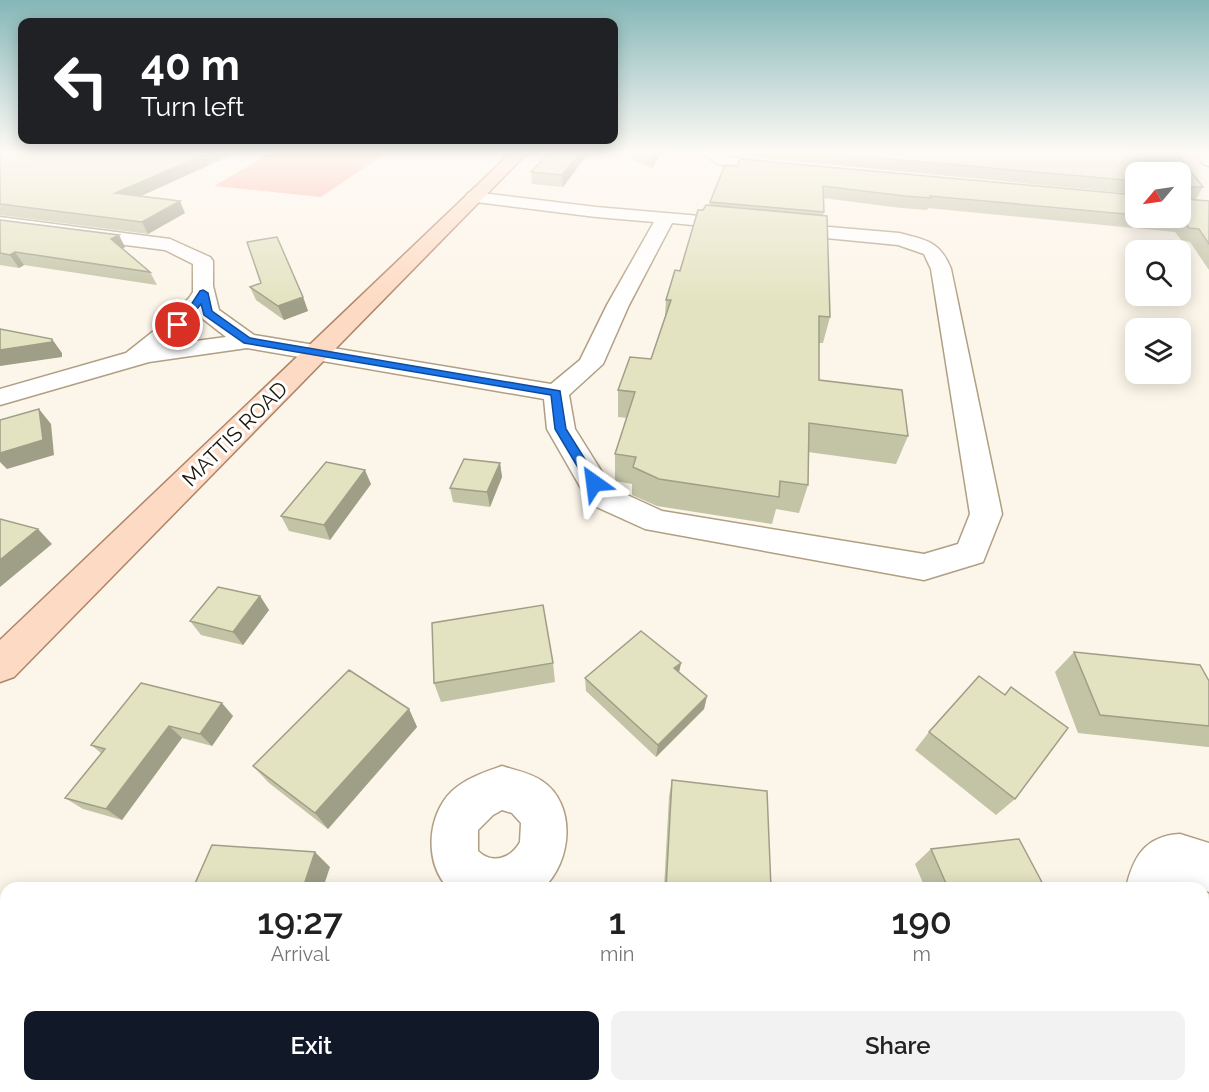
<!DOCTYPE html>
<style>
body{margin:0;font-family:Raleway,sans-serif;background:#f2f2f2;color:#222;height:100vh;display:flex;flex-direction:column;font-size:22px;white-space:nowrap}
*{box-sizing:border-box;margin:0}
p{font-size:20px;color:#767676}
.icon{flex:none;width:33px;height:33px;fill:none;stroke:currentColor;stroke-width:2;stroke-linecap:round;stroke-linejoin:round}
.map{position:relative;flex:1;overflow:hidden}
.drawer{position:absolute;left:0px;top:882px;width:1209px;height:210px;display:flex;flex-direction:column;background:#fff;border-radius:18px 18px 0 0;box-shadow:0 3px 15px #0003}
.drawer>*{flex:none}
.hud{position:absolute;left:18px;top:18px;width:600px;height:126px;border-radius:12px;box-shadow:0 3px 15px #0003;background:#202124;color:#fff;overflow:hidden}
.needle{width:39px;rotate:241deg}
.buttons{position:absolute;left:1125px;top:162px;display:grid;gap:12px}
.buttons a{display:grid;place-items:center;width:66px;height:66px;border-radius:12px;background:#fff;box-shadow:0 3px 15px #0003;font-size:30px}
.pin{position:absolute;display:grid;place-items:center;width:51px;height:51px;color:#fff;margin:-26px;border:3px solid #fff;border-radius:50%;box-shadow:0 2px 6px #0007}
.me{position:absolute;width:66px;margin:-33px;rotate:329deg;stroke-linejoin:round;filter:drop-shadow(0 0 4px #0008)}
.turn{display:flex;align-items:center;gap:21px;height:126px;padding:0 24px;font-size:27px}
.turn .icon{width:78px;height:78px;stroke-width:2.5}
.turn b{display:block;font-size:42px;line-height:51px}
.eta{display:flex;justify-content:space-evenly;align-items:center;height:102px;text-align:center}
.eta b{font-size:36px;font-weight:600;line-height:42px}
.action{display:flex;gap:12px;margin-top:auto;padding:12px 24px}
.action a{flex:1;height:69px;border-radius:12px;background:#111827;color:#fff;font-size:24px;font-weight:600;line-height:69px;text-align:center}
.action a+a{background:#f2f2f2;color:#222}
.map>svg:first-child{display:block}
</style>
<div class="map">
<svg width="1209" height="1092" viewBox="0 0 1209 1092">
<rect width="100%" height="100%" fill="#fcf5e9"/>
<path fill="#fdb0a4" d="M 274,151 L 389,151 L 321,197 L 214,186 Z"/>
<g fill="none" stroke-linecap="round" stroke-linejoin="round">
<g stroke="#b09f83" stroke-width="3">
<path id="minor" d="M 698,151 L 717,151 L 728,157 L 781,164 L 789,169 L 781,174 L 718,164 Z
M 1194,151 L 1209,151 L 1209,166 L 1203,164 Z
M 474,192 L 596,207 L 899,233 C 926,240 940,241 951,269 L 1002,514 L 983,562 L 924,580 L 645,529 L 590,504 L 547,429 L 544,399 L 247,348 L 149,362 L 0,405 L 0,389 L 126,353 L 165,322 L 189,298 L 193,292 L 193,264 L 165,250 L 0,229 L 0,217 L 170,239 L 210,257 L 213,261 L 213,286 L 219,310 L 254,335 L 551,384 L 580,360 L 607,305 L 654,222 L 596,217 L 468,201 L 465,197 L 468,193 ZM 672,223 L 898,245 L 924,254 L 931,269 L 970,514 L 958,544 L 924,554 L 662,511 L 612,488 L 575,429 L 569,395 L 603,364 L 629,305 ZM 198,315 L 226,337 L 166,345 Z
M 502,766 C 514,770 531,773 542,781 C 577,804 572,862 543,888 L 448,888 C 424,862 427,815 452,791 C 466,778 485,772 502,766 ZM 502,810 L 512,813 L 521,823 L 520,842 C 511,858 493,865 478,851 L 478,830 L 493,815 Z
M 1180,834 L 1209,843 L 1209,892 L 1180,882 L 1175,883 L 1174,888 L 1126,888 C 1133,857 1145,836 1180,834 Z
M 1203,929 L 1209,932 L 1209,984 L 1203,981 Z
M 379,1086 L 437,1086 L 435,1092 L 377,1092 Z"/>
</g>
<g stroke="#ae8569" stroke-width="3">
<path id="major" d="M 513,151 L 529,151 L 14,677 L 0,682 L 0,640 Z"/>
</g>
<use href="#minor" fill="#fff" fill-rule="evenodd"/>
<use href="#major" fill="#fddac3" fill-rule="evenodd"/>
</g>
<path fill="#c3c3a6" d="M 0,151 L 240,151 L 141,196 L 185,213 L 148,234 L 0,215 Z
M 590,151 L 563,187 L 532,184 L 531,172 Z
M 614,151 L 663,151 L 652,168 Z
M 743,151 L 1175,151 L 1203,187 L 1196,199 L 1186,199 L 1209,201 L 1209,270 L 1190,242 L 1181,240 L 1175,232 L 928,208 L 927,210 L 901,208 L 823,198 L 824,212 L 823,216 L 830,317 L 823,343 L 819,343 L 819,380 L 908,436 L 896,464 L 808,452 L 808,485 L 799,513 L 776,509 L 772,524 L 657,506 L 632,495 L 632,484 L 615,481 L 615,454 L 627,418 L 618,417 L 618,390 L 651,359 L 665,317 L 666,300 L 680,271 L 703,210 L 709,205 L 710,202 L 725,165 L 1136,195 L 1136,218 L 1180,218 L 1136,172 L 1136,194 L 742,156 Z
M 0,220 L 125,247 L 123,249 L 150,272 L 157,285 L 24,265 L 19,268 L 0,265 Z
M 250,287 L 303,297 L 308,311 L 284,320 L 256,300 Z
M 500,463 L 502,477 L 490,507 L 453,502 L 450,488 Z
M 371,484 L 330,540 L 289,531 L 281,516 Z
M 260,596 L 269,610 L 243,645 L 201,635 L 190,621 Z
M 1074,652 L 1209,726 L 1209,747 L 1208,747 L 1078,733 L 1055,672 Z
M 553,663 L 555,682 L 441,702 L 434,683 Z
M 681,663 L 679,673 L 707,696 L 704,709 L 656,757 L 586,691 L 585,678 Z
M 141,683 L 233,716 L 212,746 L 182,738 L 122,820 L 83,809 L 65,798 L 101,753 L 91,745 Z
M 1011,687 L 1015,799 L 996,815 L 915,750 L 929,732 L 1005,695 Z
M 409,709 L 417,727 L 328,829 L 269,783 L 253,766 Z
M 672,780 L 771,888 L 664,888 L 669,797 Z
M 931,849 L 1045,888 L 925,888 L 915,864 Z
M 1135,1086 L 1171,1086 L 1175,1092 L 1119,1092 Z"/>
<path fill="#9f9f87" d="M 213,151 L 240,151 L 121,205 L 115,193 Z
M 582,151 L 590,151 L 563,187 L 562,175 Z
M 656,151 L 663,151 L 652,168 L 653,157 Z
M 180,201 L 185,213 L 148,234 L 142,222 Z
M 119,235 L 125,247 L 118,251 L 111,239 Z
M 15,252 L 24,265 L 19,268 L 10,255 Z
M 303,297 L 308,311 L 284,320 L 278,306 Z
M 52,339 L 62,353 L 62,357 L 0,366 L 0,350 Z
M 39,409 L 51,424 L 54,455 L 7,469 L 0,462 L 0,453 Z
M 500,463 L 502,477 L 490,507 L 487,492 Z
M 365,470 L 371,484 L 330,540 L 324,525 Z
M 38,529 L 52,544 L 0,587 L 0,560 Z
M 260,596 L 269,610 L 243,645 L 233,632 Z
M 681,663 L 678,676 L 674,668 Z
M 707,696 L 704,709 L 656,757 L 658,745 Z
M 222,703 L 233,716 L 212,746 L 200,734 Z
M 409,709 L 417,727 L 328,829 L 315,813 Z
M 169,726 L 182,738 L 122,820 L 106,809 Z
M 315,852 L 330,867 L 323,888 L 303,888 Z
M 241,1086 L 264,1086 L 262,1092 L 239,1092 Z"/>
<path fill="#e3e3c1" stroke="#9f9f87" stroke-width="1.5" d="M 0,151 L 213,151 L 115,193 L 180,201 L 142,222 L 0,204 Z
M 551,151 L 582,151 L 562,175 L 531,172 Z
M 639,151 L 656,151 L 653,157 Z
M 801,151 L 1175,151 L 1203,187 L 1186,187 L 1186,199 L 1209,201 L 1209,244 L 1199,229 L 1189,228 L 1183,219 L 1164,218 L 1180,218 L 1180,172 L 1136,172 L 1136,181 Z
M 740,159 L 1136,195 L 1136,215 L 930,196 L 931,198 L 905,196 L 823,186 L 824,212 L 710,202 L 725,165 L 737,166 Z
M 706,205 L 827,216 L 830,317 L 819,316 L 819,380 L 902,390 L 908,436 L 809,423 L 808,485 L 780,481 L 779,497 L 659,479 L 633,467 L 636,457 L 615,454 L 635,392 L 618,390 L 630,357 L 651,359 L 671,300 L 666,300 L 675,270 L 680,271 L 698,210 L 703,210 Z
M 0,220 L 119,235 L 111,239 L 150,272 L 15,252 L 10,255 L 0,253 Z
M 277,237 L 303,297 L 278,306 L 250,287 L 261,283 L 247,242 Z
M 0,329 L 52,339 L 52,342 L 0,350 Z
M 39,409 L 43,440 L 0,453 L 0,420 Z
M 464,459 L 500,463 L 487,492 L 450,488 Z
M 326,462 L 365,470 L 324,525 L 281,516 Z
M 0,519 L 38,529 L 0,560 Z
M 218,587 L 260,596 L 233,632 L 190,621 Z
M 543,605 L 553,663 L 434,683 L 432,623 Z
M 641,631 L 681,663 L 674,668 L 707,696 L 658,745 L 585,678 Z
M 1074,652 L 1200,665 L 1209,681 L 1209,726 L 1100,715 Z
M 349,670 L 409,709 L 315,813 L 253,766 Z
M 979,676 L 1005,695 L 1011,687 L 1068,728 L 1015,799 L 929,732 Z
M 141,683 L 222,703 L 200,734 L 169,726 L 106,809 L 65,798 L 105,749 L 91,745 Z
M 672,780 L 767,791 L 771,888 L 666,888 Z
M 1019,839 L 1045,888 L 948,888 L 931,849 Z
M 212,845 L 315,852 L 303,888 L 193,888 Z
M 129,1086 L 241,1086 L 239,1092 L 126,1092 Z
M 543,1086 L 705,1086 L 701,1092 L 548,1092 Z
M 1161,1086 L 1171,1086 L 1175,1092 L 1145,1092 Z"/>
<linearGradient id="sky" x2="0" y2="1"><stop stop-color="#85b7b8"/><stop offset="0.5" stop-color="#fefaf5"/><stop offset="1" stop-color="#fefaf5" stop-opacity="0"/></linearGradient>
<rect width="1209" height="304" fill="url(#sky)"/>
<path fill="#1a73e8" stroke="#114b97" stroke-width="1.5" d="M 203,290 L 208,293 L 212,311 L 250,338 L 560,391 L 566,429 L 600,483 L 594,487 L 589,486 L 555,429 L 551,395 L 244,343 L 204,315 L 201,304 L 182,327 L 175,327 L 175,323 L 189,308 L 200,291 Z"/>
<g text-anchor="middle" stroke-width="6" stroke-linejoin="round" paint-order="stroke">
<g font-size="21" fill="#1c160b" stroke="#fff">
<text transform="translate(235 434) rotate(-45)" y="7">MATTIS ROAD</text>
</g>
</g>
</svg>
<div class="buttons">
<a><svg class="needle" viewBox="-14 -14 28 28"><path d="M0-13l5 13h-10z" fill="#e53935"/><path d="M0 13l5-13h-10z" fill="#767676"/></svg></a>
<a><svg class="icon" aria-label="search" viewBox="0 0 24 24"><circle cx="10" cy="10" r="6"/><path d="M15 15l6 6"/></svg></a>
<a><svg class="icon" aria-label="layers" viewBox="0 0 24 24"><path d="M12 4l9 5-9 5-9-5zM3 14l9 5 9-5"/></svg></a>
</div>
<div class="pin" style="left:178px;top:325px;background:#d93025"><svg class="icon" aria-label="arrive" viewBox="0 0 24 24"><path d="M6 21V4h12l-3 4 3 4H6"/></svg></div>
<svg class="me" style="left:594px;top:483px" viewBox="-20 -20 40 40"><path d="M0-17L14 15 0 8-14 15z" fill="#1a73e8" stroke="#fff" stroke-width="4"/></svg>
<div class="hud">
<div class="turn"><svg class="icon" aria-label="left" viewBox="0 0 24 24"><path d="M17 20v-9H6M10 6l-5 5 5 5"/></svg><div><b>40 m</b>Turn left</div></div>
</div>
<section class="drawer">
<div class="eta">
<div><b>19:27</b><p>Arrival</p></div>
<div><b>1</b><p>min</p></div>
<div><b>190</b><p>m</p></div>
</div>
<div class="action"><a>Exit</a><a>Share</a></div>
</section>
</div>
